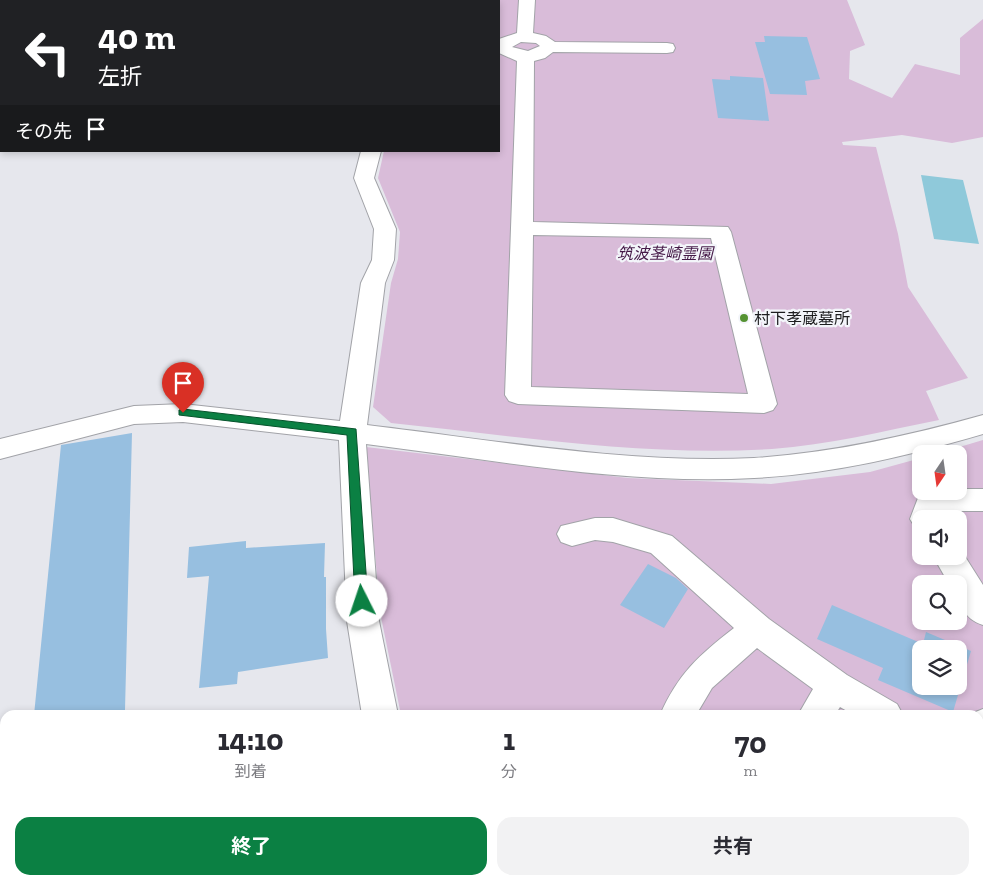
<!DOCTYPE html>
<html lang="ja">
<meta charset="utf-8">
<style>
body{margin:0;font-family:"Zilla Slab","Noto Sans JP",serif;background:#f2f2f3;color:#2b2b33;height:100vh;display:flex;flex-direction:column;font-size:19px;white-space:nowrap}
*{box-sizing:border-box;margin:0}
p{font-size:16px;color:#7c7c81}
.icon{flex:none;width:28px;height:28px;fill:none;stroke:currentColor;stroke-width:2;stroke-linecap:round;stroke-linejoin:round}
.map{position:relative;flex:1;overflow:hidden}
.side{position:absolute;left:0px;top:710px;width:984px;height:175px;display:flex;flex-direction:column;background:#fff;border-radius:15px 15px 0 0;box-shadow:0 2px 8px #0003}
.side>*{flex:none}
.guide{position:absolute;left:0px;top:0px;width:500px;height:152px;box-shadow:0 2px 8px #0003;background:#202124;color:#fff;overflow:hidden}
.needle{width:32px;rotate:193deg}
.fabs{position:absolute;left:912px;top:445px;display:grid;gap:10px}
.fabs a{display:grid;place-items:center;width:55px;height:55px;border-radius:10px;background:#fff;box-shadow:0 2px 8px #0003;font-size:25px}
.pin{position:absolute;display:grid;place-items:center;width:42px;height:42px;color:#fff;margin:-51px -21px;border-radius:50% 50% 50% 0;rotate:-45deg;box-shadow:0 0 5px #0007}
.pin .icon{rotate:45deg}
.me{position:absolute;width:55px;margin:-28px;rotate:356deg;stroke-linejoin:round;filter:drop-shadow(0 0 4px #0008)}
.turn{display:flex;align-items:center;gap:18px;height:105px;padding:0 15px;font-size:22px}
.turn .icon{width:65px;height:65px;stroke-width:2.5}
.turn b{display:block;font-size:35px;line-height:42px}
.then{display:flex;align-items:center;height:48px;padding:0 15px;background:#0003;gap:10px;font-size:19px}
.eta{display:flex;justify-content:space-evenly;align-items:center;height:85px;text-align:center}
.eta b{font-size:30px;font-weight:700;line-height:35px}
.primary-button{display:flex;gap:10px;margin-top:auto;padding:10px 15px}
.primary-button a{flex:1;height:58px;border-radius:15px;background:#0b8043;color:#fff;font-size:20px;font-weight:700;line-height:58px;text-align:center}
.primary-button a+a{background:#f2f2f3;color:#2b2b33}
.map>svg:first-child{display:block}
</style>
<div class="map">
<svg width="983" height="885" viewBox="0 0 983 885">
<rect width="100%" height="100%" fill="#e6e7ed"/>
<path fill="#d9bcd9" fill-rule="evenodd" d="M 411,0 L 847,0 L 865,45 L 850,51 L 849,79 L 892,98 L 915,64 L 960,75 L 960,38 L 983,19 L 983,137 L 952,143 L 902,135 L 842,142 L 843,145 L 876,147 L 898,234 L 908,287 L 968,378 L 926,391 L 939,420 C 884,431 828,445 772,449 C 645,457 517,436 391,423 L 373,407 L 391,283 L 398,259 L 400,232 L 378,178 L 384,151 L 499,151 L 499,1 Z
M 983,440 L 983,885 L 434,885 L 433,880 L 979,880 L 979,715 L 401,715 L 380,612 L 366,447 L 628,478 L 771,484 L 870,472 L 921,458 L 921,491 L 959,491 L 959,454 L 936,454 ZM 921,519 L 959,519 L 959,556 L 921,556 ZM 921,584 L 959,584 L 959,621 L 921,621 ZM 921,649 L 959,649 L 959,686 L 921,686 Z"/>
<path fill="#8fc9da" d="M 921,175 L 963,180 L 979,244 L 934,239 Z"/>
<path fill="#97bfe0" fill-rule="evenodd" d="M 764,36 L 807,37 L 820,79 L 805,81 L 807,95 L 770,94 L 755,42 L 765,42 Z
M 730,76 L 763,78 L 769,121 L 718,118 L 712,79 L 730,80 Z
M 132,433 L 125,710 L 100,715 L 34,715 L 61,445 Z
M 246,541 L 246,548 L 325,543 L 324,577 L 326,577 L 326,629 L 328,658 L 238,672 L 237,684 L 199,688 L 209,576 L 187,578 L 189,547 Z
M 648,564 L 676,578 L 688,589 L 664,628 L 620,605 Z
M 832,605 L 923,644 L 926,632 L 971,651 L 953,712 L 878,680 L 883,668 L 817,639 ZM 921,649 L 959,649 L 959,686 L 921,686 Z"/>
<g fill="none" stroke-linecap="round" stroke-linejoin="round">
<g stroke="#a2a3a8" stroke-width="2">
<path id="minor" d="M 390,0 L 406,0 L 406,1 L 391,1 Z
M 519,0 L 535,0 L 533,33 L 546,36 L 555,42 L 667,43 L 673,44 L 675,48 L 673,52 L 667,53 L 553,52 L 545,58 L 534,61 L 533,222 L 728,227 L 731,232 L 777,404 L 773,410 L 764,413 L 518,404 L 509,401 L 505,395 L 517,61 L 499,53 L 499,39 L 517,33 ZM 521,42 L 536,43 L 540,46 L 528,51 L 512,47 ZM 533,235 L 711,238 L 748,394 L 531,387 Z
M 1,133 L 1,146 L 0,147 L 0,134 Z
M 361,151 L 381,151 L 374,178 L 396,229 L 394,260 L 385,283 L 367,425 C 494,440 625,464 754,458 C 832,453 908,436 983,415 L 983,434 C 908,456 832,474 754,478 C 625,485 494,460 366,444 L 379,621 L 398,715 L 362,715 L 347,621 L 339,440 L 183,422 L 134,424 L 0,459 L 0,439 L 134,406 L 183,404 L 340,421 L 361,283 L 372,260 L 374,229 L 354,178 Z
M 959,489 L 983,489 L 983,511 L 946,511 L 941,513 L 940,519 L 921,519 L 921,529 L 915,527 L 910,519 L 918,498 L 938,491 L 959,491 Z
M 595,518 L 613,518 L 672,536 L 769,619 L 847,675 L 897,704 L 903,715 L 854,715 L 840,707 L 835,715 L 798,715 L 813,689 L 757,648 L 712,688 L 696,715 L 660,715 C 678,674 699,655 734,628 L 651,553 L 613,542 L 595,540 L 572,546 L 561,542 L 557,534 L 561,526 Z
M 959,547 L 983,585 L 983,625 C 963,619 959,603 959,584 L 949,584 L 933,556 L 959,556 Z
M 983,709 L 983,742 L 979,743 L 979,715 L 968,715 Z
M 389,880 L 429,880 L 430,885 L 390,885 Z
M 507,880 L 548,880 L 546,885 L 505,885 Z"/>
</g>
<use href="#minor" fill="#fff" fill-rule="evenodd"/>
</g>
<path fill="#0b8043" stroke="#07532c" d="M 183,409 L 356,429 L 368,601 L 366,605 L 357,605 L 355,601 L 347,435 L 179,415 L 179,410 Z"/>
<circle fill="#559232" stroke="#f3f5fa" stroke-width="2" cx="744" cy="318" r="5"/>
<g text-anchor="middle" stroke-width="4.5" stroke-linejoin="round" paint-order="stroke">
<g font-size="16" font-style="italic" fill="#451947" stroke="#f3f5fa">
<text x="665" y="259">筑波茎崎霊園</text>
</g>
<g font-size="16" fill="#1d1d1f" stroke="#f3f5fa" text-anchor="start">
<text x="754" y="324">村下孝蔵墓所</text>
</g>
</g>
</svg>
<div class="fabs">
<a><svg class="needle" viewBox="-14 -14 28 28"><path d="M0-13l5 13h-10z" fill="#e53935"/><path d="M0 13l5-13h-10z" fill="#7c7c81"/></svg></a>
<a><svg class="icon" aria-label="sound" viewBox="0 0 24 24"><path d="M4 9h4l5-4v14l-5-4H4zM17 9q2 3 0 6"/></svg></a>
<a><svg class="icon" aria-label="search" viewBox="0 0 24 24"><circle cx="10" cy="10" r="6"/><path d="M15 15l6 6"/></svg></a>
<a><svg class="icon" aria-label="layers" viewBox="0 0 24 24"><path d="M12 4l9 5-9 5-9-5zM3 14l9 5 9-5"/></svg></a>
</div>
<div class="pin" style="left:183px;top:413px;background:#d93025"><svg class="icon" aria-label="arrive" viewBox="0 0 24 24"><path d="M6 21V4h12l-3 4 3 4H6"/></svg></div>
<svg class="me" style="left:362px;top:601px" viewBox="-20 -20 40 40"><circle r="19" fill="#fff"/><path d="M0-13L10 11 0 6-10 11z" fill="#0b8043"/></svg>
<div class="guide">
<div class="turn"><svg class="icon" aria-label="left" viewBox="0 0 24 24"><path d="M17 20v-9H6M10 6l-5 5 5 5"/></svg><div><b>40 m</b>左折</div></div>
<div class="then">その先<svg class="icon" aria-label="arrive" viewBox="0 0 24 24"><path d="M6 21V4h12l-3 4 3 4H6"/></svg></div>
</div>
<section class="side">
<div class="eta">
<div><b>14:10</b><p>到着</p></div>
<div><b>1</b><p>分</p></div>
<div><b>70</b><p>m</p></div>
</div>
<div class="primary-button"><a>終了</a><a>共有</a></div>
</section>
</div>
